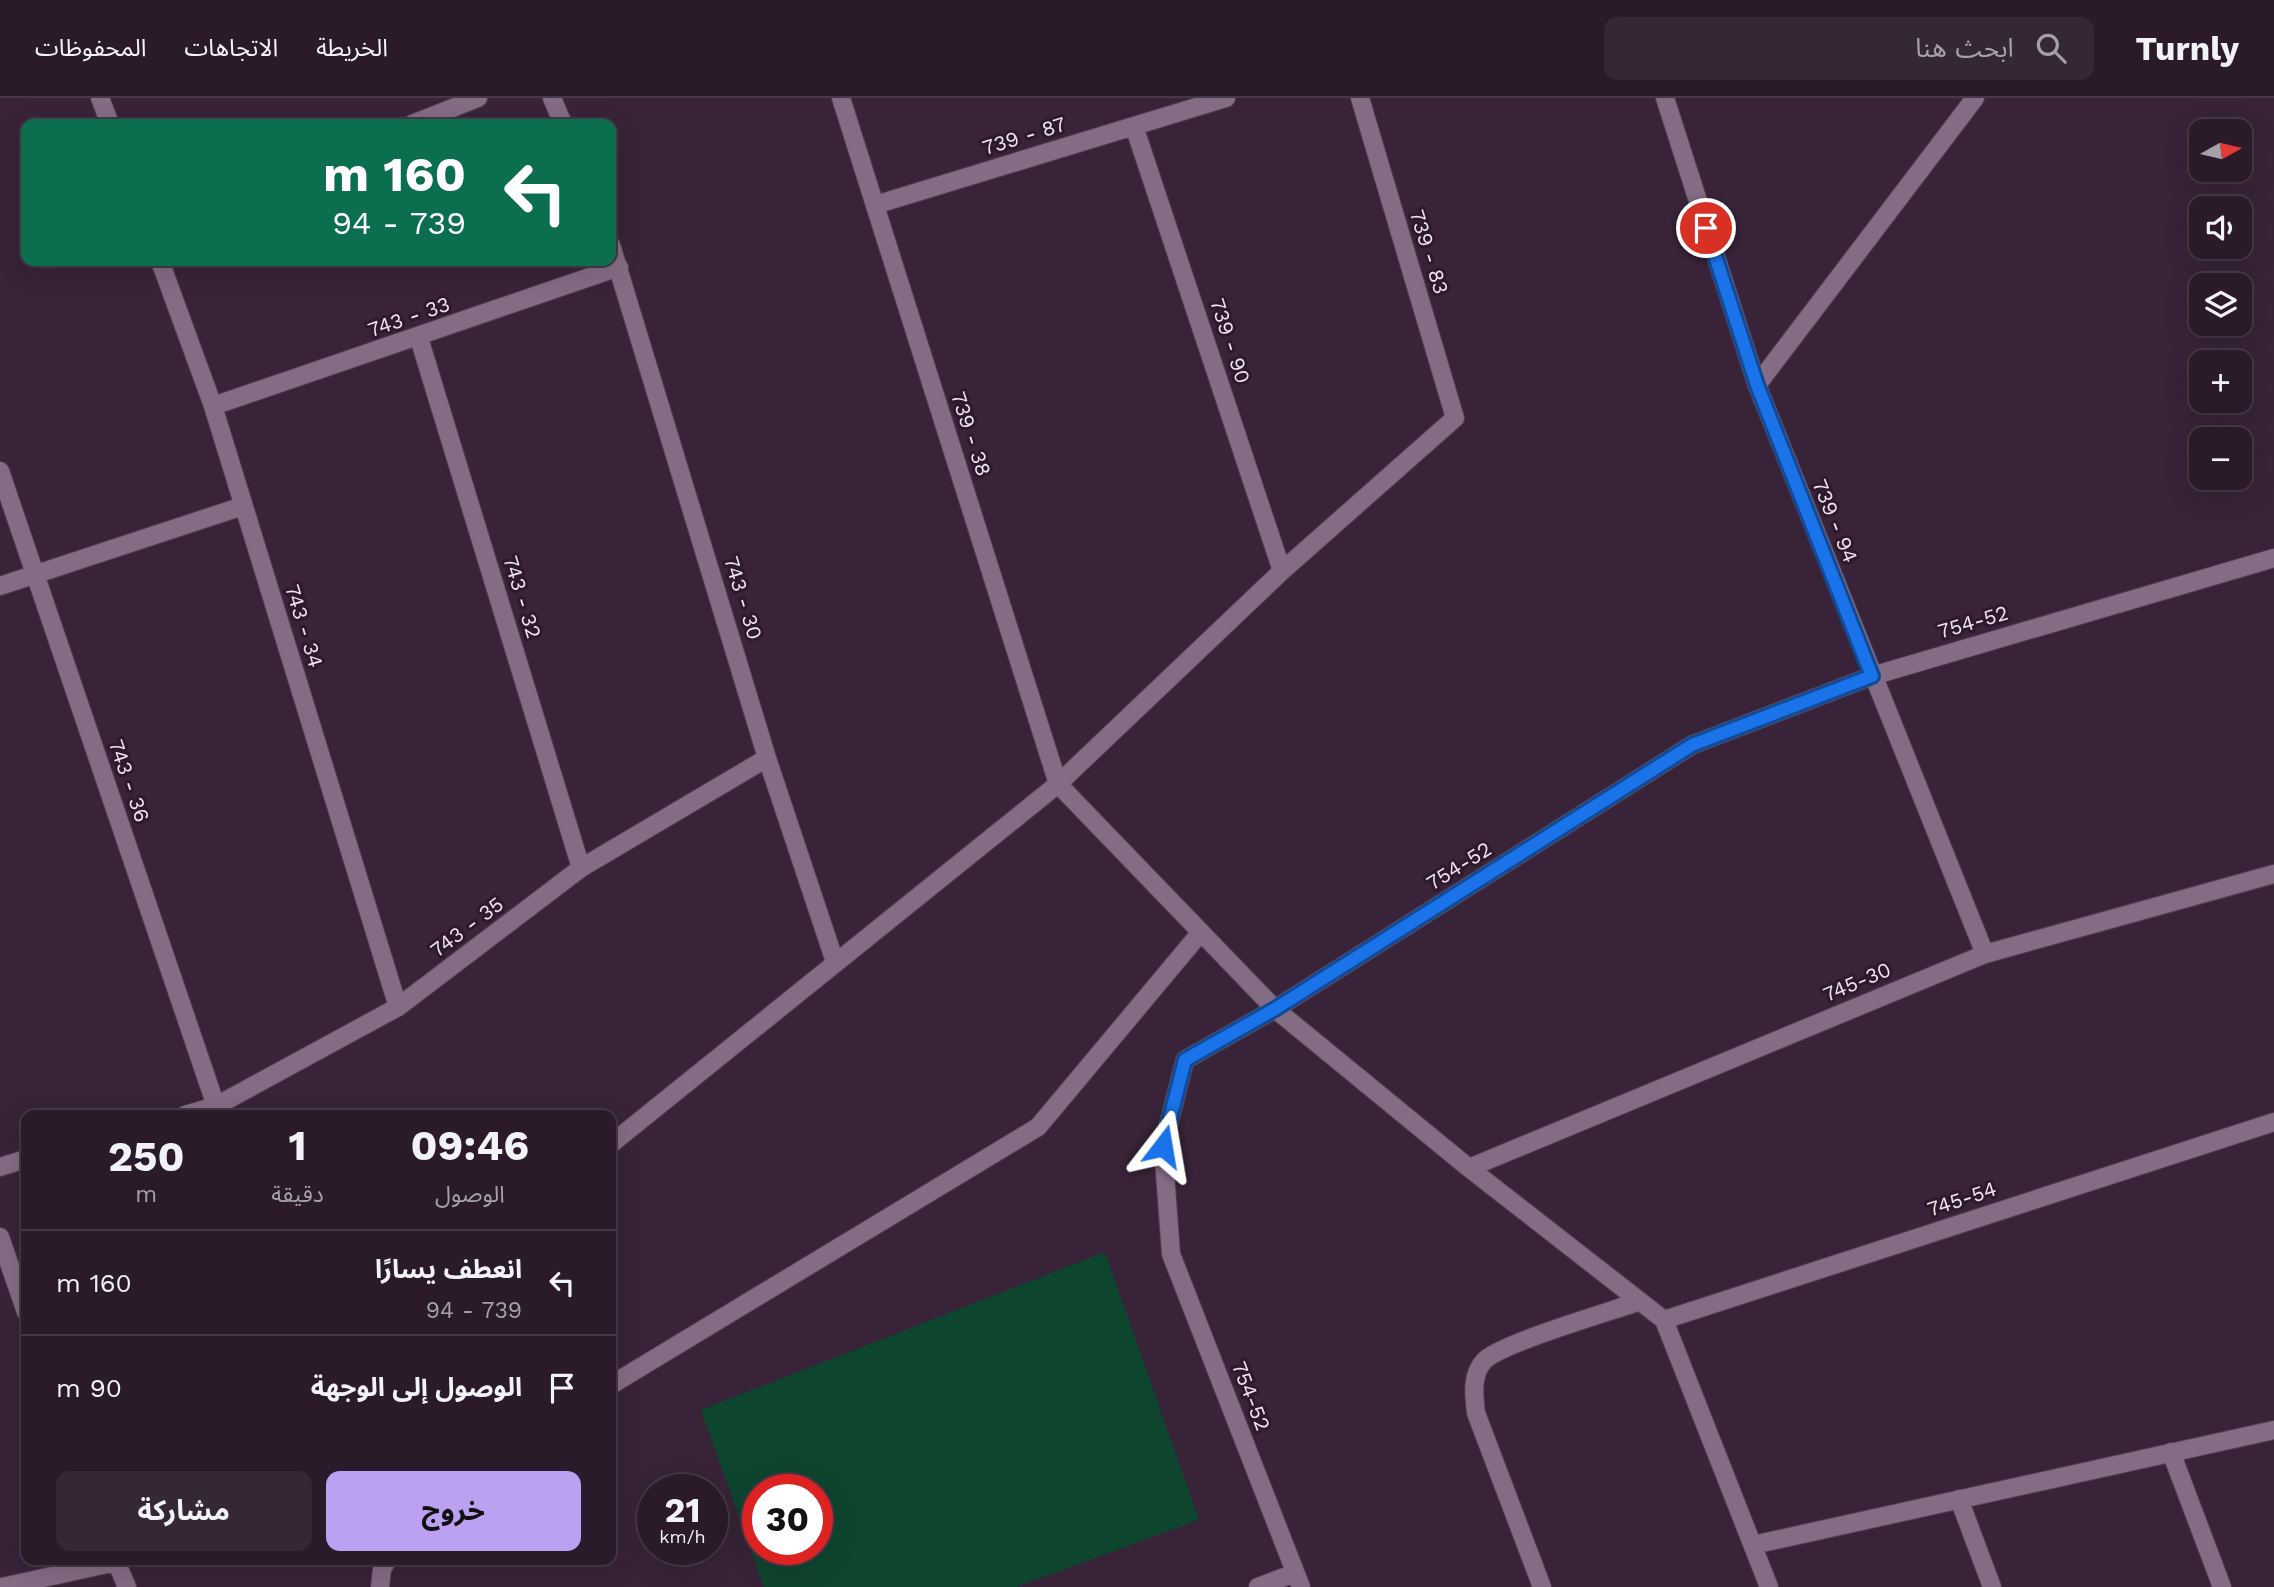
<!DOCTYPE html>
<html lang="ar">
<meta charset="utf-8">
<style>
body{margin:0;font-family:"Work Sans","Noto Sans Arabic",sans-serif;background:#362736;color:#f1f3f6;direction:rtl;height:100vh;display:flex;flex-direction:column;font-size:26px;white-space:nowrap}
*{box-sizing:border-box;margin:0}
p{font-size:23px;color:#a5a1a8}
.icon{flex:none;width:38px;height:38px;fill:none;stroke:currentColor;stroke-width:2;stroke-linecap:round;stroke-linejoin:round}
.map{position:relative;flex:1;overflow:hidden;direction:ltr}
.details{position:absolute;left:21px;top:1012px;width:595px;height:455px;display:flex;flex-direction:column;background:#2a1a2a;border-radius:14px;box-shadow:0 7px 28px #0002,0 0 0 2px #463847;direction:rtl}
.details>*{flex:none}
.top-card{position:absolute;left:21px;top:21px;width:595px;height:147px;border-radius:14px;box-shadow:0 7px 28px #0002,0 0 0 2px #463847;direction:rtl;background:#0b6e4f;color:#fff;overflow:hidden}
.needle{width:46px;rotate:82deg}
.fabs{position:absolute;left:2189px;top:21px;display:grid;gap:14px}
.fabs a{display:grid;place-items:center;width:63px;height:63px;border-radius:14px;background:#2a1a2a;box-shadow:0 7px 28px #0002,0 0 0 2px #463847;font-size:35px}
.speed{position:absolute;left:637px;top:1376px;display:flex;gap:14px;font-size:35px;font-weight:700;text-align:center}
.speed>*{display:grid;place-content:center;width:91px;height:91px;border-radius:50%;background:#2a1a2a;box-shadow:0 7px 28px #0002,0 0 0 2px #463847;line-height:1}
.speed small{font-size:18px;font-weight:400}
.speed .limit{border:10px solid #d22;background:#fff;color:#111}
.pin{position:absolute;display:grid;place-items:center;width:60px;height:60px;color:#fff;margin:-30px;border:4px solid #fff;border-radius:50%;box-shadow:0 2px 7px #0007}
.me{position:absolute;width:77px;margin:-38px;rotate:14deg;stroke-linejoin:round;filter:drop-shadow(0 0 5px #0008)}
.turn{display:flex;align-items:center;gap:24px;height:147px;padding:0 35px;font-size:32px}
.turn .icon{width:91px;height:91px;stroke-width:2.5}
.turn b{display:block;font-size:49px;line-height:60px}
.eta{display:flex;justify-content:space-evenly;align-items:center;height:119px;text-align:center}
.eta b{font-size:42px;font-weight:700;line-height:49px}
.button{display:flex;gap:14px;margin-top:auto;padding:14px 35px}
.button a{flex:1;height:80px;border-radius:14px;background:#bca0f2;color:#111;font-size:28px;font-weight:700;line-height:80px;text-align:center}
.button a+a{background:#362736;color:#f1f3f6}
ul{padding:0;list-style:none}
li{display:flex;align-items:center;gap:21px;height:105px;padding:0 35px;border-top:2px solid #463847}
li div{flex:1}
li b{display:block;font-size:26px}
li em{font-style:normal}
header{display:flex;align-items:center;gap:42px;box-sizing:border-box;height:98px;padding:0 35px;background:#2a1a2a;border-bottom:2px solid #463847}
header strong{font-size:33px}
nav{display:flex;gap:38px;margin-inline-start:auto;font-size:24px}
.search{width:490px;height:63px;background:#362736;display:flex;align-items:center;gap:18px;box-sizing:border-box;padding:0 24px;border-radius:14px;color:#a5a1a8;font-size:26px}
.map>svg:first-child{display:block}
</style>
<header>
<strong>Turnly</strong>
<div class="search"><svg class="icon" aria-label="search" viewBox="0 0 24 24"><circle cx="10" cy="10" r="6"/><path d="M15 15l6 6"/></svg>ابحث هنا</div>
<nav><a>الخريطة</a><a>الاتجاهات</a><a>المحفوظات</a></nav>
</header>
<div class="map">
<svg width="2274" height="1489" viewBox="0 0 2274 1489">
<rect width="100%" height="100%" fill="#382338"/>
<path fill="#0e452f" fill-rule="evenodd" d="M 1105,1154 L 1199,1422 L 1016,1489 L 764,1489 L 701,1312 ZM 817,1391 L 817,1451 L 758,1451 L 758,1391 Z"/>
<g fill="none" stroke-linecap="round" stroke-linejoin="round">
<g stroke="#513f51" stroke-width="20">
<path id="street" d="M 100,0 L 110,26
M 552,0 L 563,26
M 1360,0 L 1455,320 L 1282,473 L 1058,686 L 1275,911 L 1469,1070 L 1664,1222 L 1769,1489
M 1665,0 L 1757,287 L 1985,856
M 412,26 L 478,0
M 1134,28 L 1282,473
M 875,107 L 1226,0
M 611,147 L 767,660 L 835,864
M 160,163 L 213,308 L 398,909
M 419,240 L 581,770
M 1757,287 L 1975,0
M 213,308 L 619,169
M 0,373 L 216,1008
M 0,488 L 243,408
M 185,1017 L 216,1008 L 398,909 L 581,770 L 767,660
M 0,1069 L 26,1061
M 1469,1070 L 1985,856 L 2274,776
M 1664,1222 L 2274,1024
M 611,1287 L 1038,1029 L 1201,834
M 2171,1354 L 2222,1489
M 1959,1401 L 1992,1489
M 1753,1447 L 2274,1332
M 115,1461 L 127,1489
M 2,1489 L 116,1464
M 380,1489 L 382,1471 L 388,1461
M 1258,1489 L 1295,1475
M 1301,1489 L 1171,1156 L 1163,1048 L 1185,962 L 1275,911 L 1692,647 L 1872,578 L 2274,460
M 1542,1489 L 1476,1315 C 1474,1298 1471,1277 1484,1263 C 1501,1245 1610,1214 1640,1203"/>
</g>
<g stroke="#513f51" stroke-width="20">
<path id="secondary" d="M 611,1046 L 1058,686 L 841,0
M 0,1139 L 26,1214"/>
</g>
<use href="#street" stroke="#846c84" stroke-width="18"/>
<use href="#secondary" stroke="#846c84" stroke-width="18"/>
</g>
<g fill="none" stroke-linecap="round" stroke-linejoin="round">
<g stroke="#114b97" stroke-width="18">
<path id="route" d="M 1163,1048 L 1185,962 L 1275,911 L 1692,647 L 1872,578 L 1757,287 L 1706,130"/>
</g>
<use href="#route" stroke="#1a73e8" stroke-width="12"/>
</g>
<g text-anchor="middle" stroke-width="6" stroke-linejoin="round" paint-order="stroke">
<g font-size="21" fill="#f0e2ef" stroke="#2d192e">
<text transform="translate(1024 38) rotate(-17)" y="7">739 - 87</text>
<text transform="translate(1429 154) rotate(73)" y="7">739 - 83</text>
<text transform="translate(409 219) rotate(-19)" y="7">743 - 33</text>
<text transform="translate(1230 243) rotate(72)" y="7">739 - 90</text>
<text transform="translate(971 336) rotate(72)" y="7">739 - 38</text>
<text transform="translate(1835 423) rotate(68)" y="7">739 - 94</text>
<text transform="translate(522 499) rotate(73)" y="7">743 - 32</text>
<text transform="translate(743 500) rotate(73)" y="7">743 - 30</text>
<text transform="translate(1973 524) rotate(-16)" y="7">754-52</text>
<text transform="translate(304 528) rotate(73)" y="7">743 - 34</text>
<text transform="translate(129 683) rotate(71)" y="7">743 - 36</text>
<text transform="translate(1459 768) rotate(-32)" y="7">754-52</text>
<text transform="translate(467 829) rotate(-37)" y="7">743 - 35</text>
<text transform="translate(1857 884) rotate(-23)" y="7">745-30</text>
<text transform="translate(1962 1101) rotate(-18)" y="7">745-54</text>
<text transform="translate(1251 1298) rotate(69)" y="7">754-52</text>
</g>
</g>
</svg>
<div class="fabs">
<a><svg class="needle" viewBox="-14 -14 28 28"><path d="M0-13l5 13h-10z" fill="#e53935"/><path d="M0 13l5-13h-10z" fill="#a5a1a8"/></svg></a>
<a><svg class="icon" aria-label="sound" viewBox="0 0 24 24"><path d="M4 9h4l5-4v14l-5-4H4zM17 9q2 3 0 6"/></svg></a>
<a><svg class="icon" aria-label="layers" viewBox="0 0 24 24"><path d="M12 4l9 5-9 5-9-5zM3 14l9 5 9-5"/></svg></a>
<a>+</a>
<a>−</a>
</div>
<div class="speed"><div>21<small>km/h</small></div><div class="limit">30</div></div>
<div class="pin" style="left:1706px;top:130px;background:#d93025"><svg class="icon" aria-label="arrive" viewBox="0 0 24 24"><path d="M6 21V4h12l-3 4 3 4H6"/></svg></div>
<svg class="me" style="left:1163px;top:1048px" viewBox="-20 -20 40 40"><path d="M0-17L14 15 0 8-14 15z" fill="#1a73e8" stroke="#fff" stroke-width="4"/></svg>
<div class="top-card">
<div class="turn"><svg class="icon" aria-label="left" viewBox="0 0 24 24"><path d="M17 20v-9H6M10 6l-5 5 5 5"/></svg><div><b>160 m</b>739 - 94</div></div>
</div>
<section class="details">
<div class="eta">
<div><b>09:46</b><p>الوصول</p></div>
<div><b>1</b><p>دقيقة</p></div>
<div><b>250</b><p>m</p></div>
</div>
<ul>
<li><svg class="icon" aria-label="left" viewBox="0 0 24 24"><path d="M17 20v-9H6M10 6l-5 5 5 5"/></svg><div><b>انعطف يسارًا</b><p>739 - 94</p></div><em>160 m</em></li>
<li><svg class="icon" aria-label="arrive" viewBox="0 0 24 24"><path d="M6 21V4h12l-3 4 3 4H6"/></svg><div><b>الوصول إلى الوجهة</b></div><em>90 m</em></li>
</ul>
<div class="button"><a>خروج</a><a>مشاركة</a></div>
</section>
</div>
